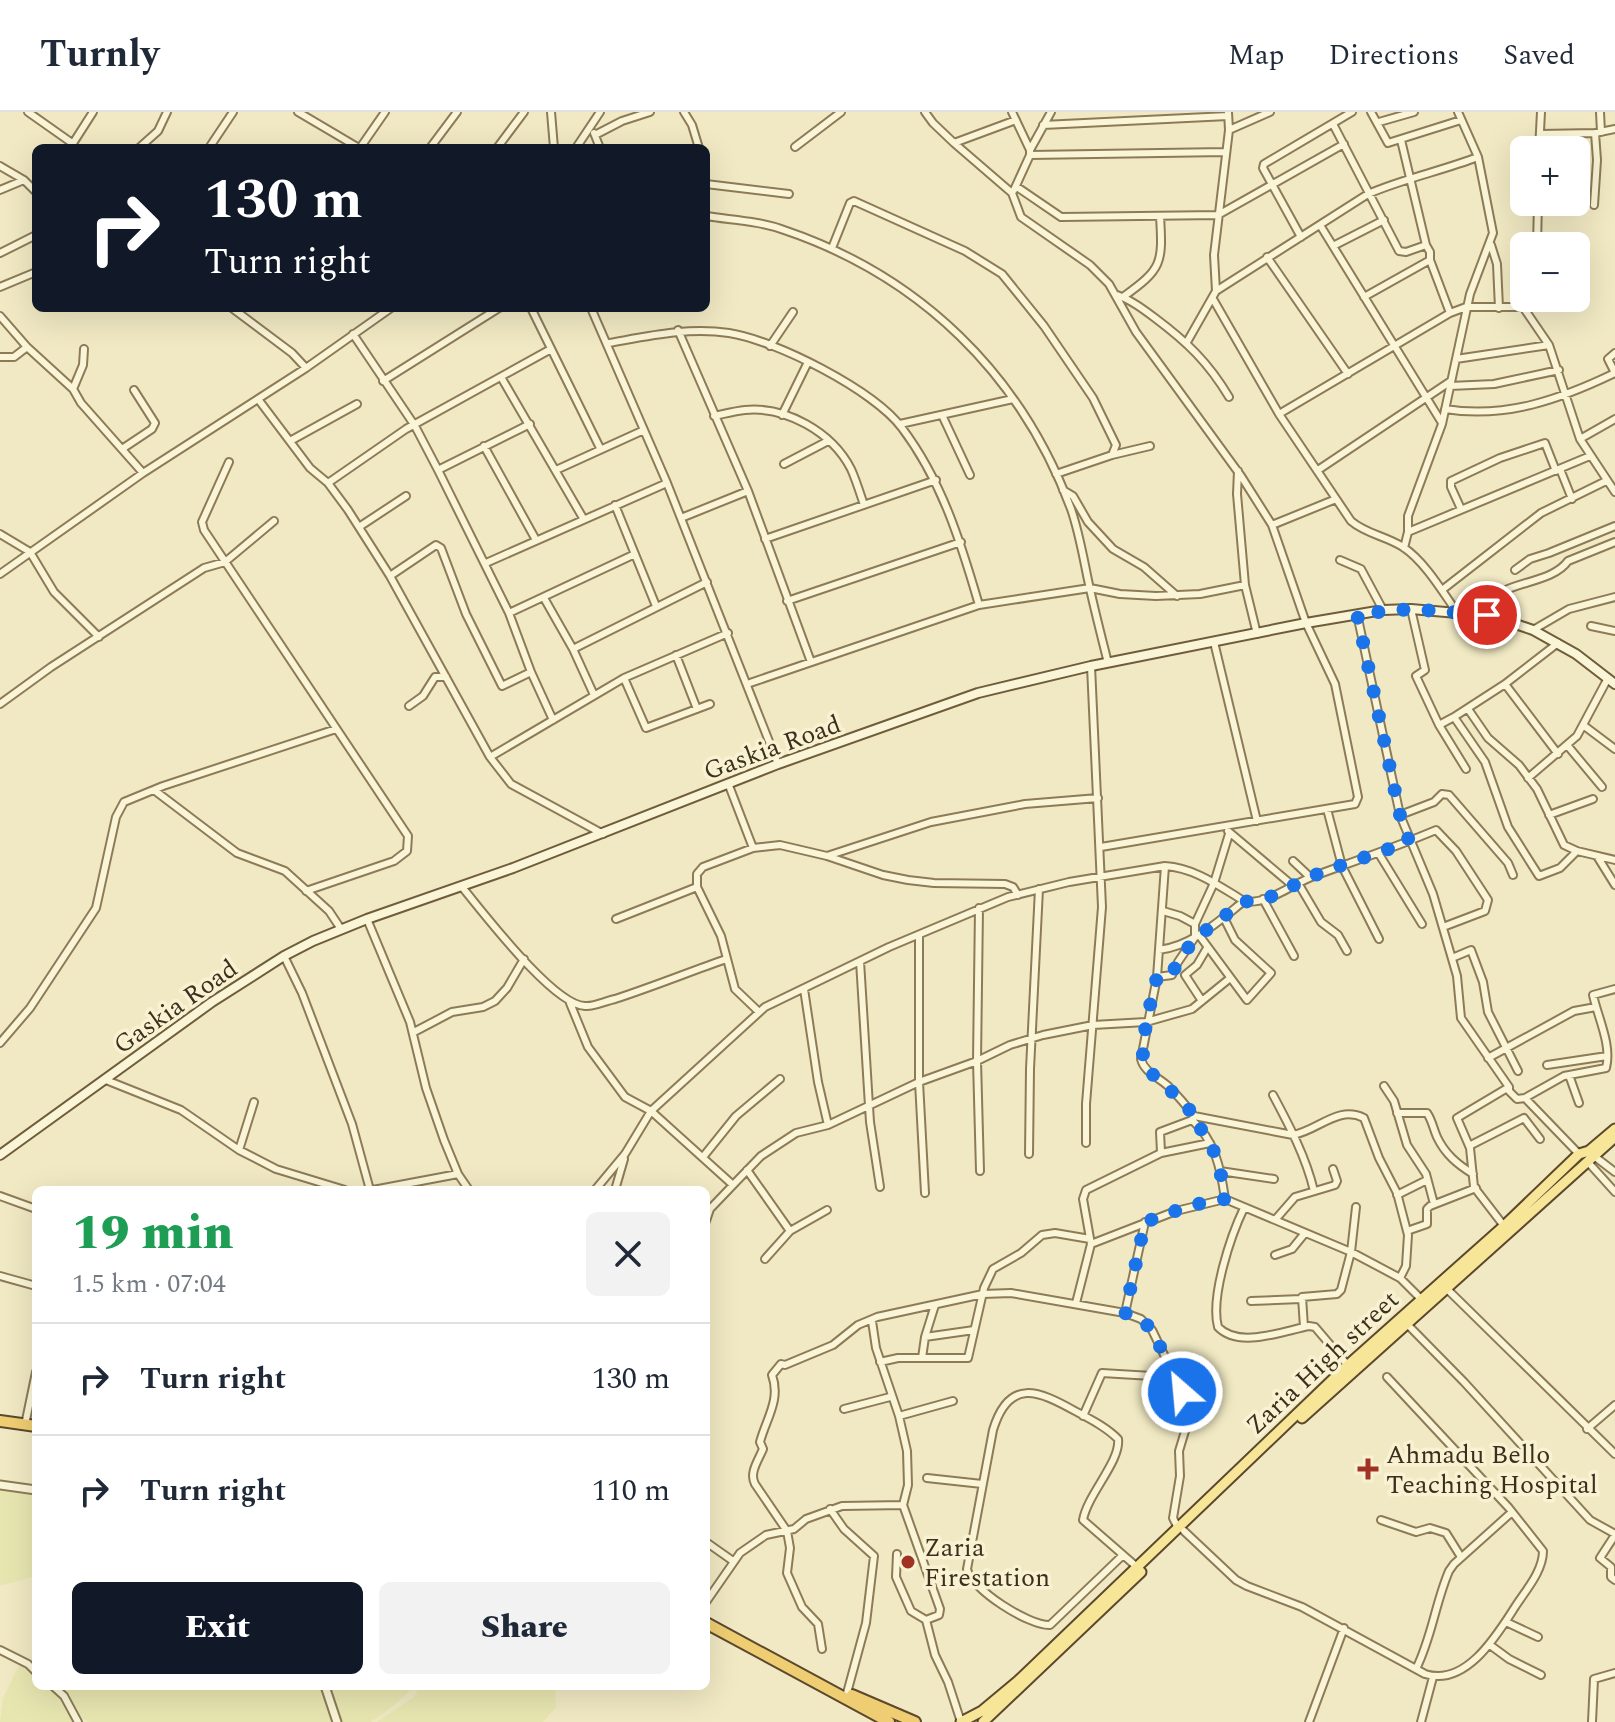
<!DOCTYPE html>
<meta charset="utf-8">
<style>
body{margin:0;font-family:Spectral,serif;background:#f2f2f3;color:#1f2937;height:100vh;display:flex;flex-direction:column;font-size:30px;white-space:nowrap}
*{box-sizing:border-box;margin:0}
p{font-size:26px;color:#747a83}
.icon{flex:none;width:44px;height:44px;fill:none;stroke:currentColor;stroke-width:2;stroke-linecap:round;stroke-linejoin:round}
.map{position:relative;flex:1;overflow:hidden}
.drawer{position:absolute;left:32px;top:1074px;width:678px;height:504px;display:flex;flex-direction:column;background:#fff;border-radius:12px;box-shadow:0 8px 32px #0002}
.drawer>*{flex:none}
.hud{position:absolute;left:32px;top:32px;width:678px;height:168px;border-radius:12px;box-shadow:0 8px 32px #0002;background:#111827;color:#fff;overflow:hidden}
.fabs{position:absolute;left:1510px;top:24px;display:grid;gap:16px}
.fabs a{display:grid;place-items:center;width:80px;height:80px;border-radius:12px;background:#fff;box-shadow:0 8px 32px #0002;font-size:40px}
.pin{position:absolute;display:grid;place-items:center;width:68px;height:68px;color:#fff;margin:-34px;border:4px solid #fff;border-radius:50%;box-shadow:0 2px 8px #0007}
.me{position:absolute;width:88px;margin:-44px;rotate:333deg;stroke-linejoin:round;filter:drop-shadow(0 0 6px #0008)}
.turn{display:flex;align-items:center;gap:28px;height:168px;padding:0 40px;font-size:36px}
.turn .icon{width:104px;height:104px;stroke-width:2.5}
.turn b{display:block;font-size:56px;line-height:68px}
.round{display:grid;place-items:center;flex:none;width:84px;height:84px;border-radius:12px;background:#f2f2f3}
.overview{display:flex;align-items:center;justify-content:space-between;height:136px;padding:0 40px}
h1{font-size:48px;font-weight:800;line-height:60px;color:#1e9e55}
.action{display:flex;gap:16px;margin-top:auto;padding:16px 40px}
.action a{flex:1;height:92px;border-radius:12px;background:#111827;color:#fff;font-size:32px;font-weight:800;line-height:92px;text-align:center}
.action a+a{background:#f2f2f3;color:#1f2937}
ul{padding:0;list-style:none}
li{display:flex;align-items:center;gap:24px;height:112px;padding:0 40px;border-top:2px solid #e0e1e3}
li div{flex:1}
li b{display:block;font-size:30px}
li em{font-style:normal}
header{display:flex;align-items:center;gap:48px;box-sizing:border-box;height:112px;padding:0 40px;background:#fff;border-bottom:2px solid #e0e1e3}
header strong{font-size:38px}
nav{display:flex;gap:44px;margin-inline-start:auto;font-size:28px}
.map>svg:first-child{display:block}
</style>
<header>
<strong>Turnly</strong>
<nav><a>Map</a><a>Directions</a><a>Saved</a></nav>
</header>
<div class="map">
<svg width="1615" height="1610" viewBox="0 0 1615 1610">
<rect width="100%" height="100%" fill="#f1e9c3"/>
<path fill="#e8e6b0" d="M 0,1375 L 36,1379 L 36,1467 L 32,1465 L 0,1474 Z
M 20,1551 L 36,1563 L 36,1574 L 49,1574 L 53,1577 L 52,1574 L 322,1574 L 334,1610 L 89,1610 L 78,1603 L 59,1582 L 74,1610 L 0,1610 L 3,1586 Z
M 329,1574 L 415,1574 L 393,1594 L 371,1610 L 340,1610 Z
M 420,1574 L 555,1574 L 556,1595 L 543,1610 L 377,1610 L 414,1585 Z"/>
<g fill="none" stroke-linecap="round" stroke-linejoin="round">
<g stroke="#8d7b58" stroke-width="10">
<path id="minor" d="M 28,0 L 72,31
M 298,0 L 359,36
M 551,0 L 554,36
M 684,0 L 692,13 L 699,36
M 925,0 L 933,11 L 954,31 L 1012,81 L 1021,105 L 1090,153 L 1109,172 L 1136,220 L 1241,364 L 1272,413 L 1306,511 L 1335,572 L 1358,685 L 1355,692 L 1101,735
M 1012,0 L 1030,38
M 1371,0 L 1388,31 L 1461,8
M 1600,0 L 1601,20
M 1379,10 L 1414,0
M 1333,12 L 1399,139 L 1406,140 L 1426,133
M 1043,13 L 1228,4
M 1229,18 L 1270,0
M 594,21 L 600,36
M 1540,22 L 1595,21 L 1615,17
M 595,23 L 622,9 L 650,0
M 1401,28 L 1426,133 L 1430,140 L 1430,148 L 1450,201
M 954,31 L 1016,8
M 795,35 L 841,0
M 70,36 L 93,0
M 139,36 L 158,19 L 167,0
M 209,36 L 233,0
M 360,36 L 385,0
M 430,36 L 457,0
M 497,36 L 524,0
M 576,36 L 600,0
M 1539,38 L 1541,0
M 1030,43 L 1225,40
M 0,54 L 24,68 L 36,80
M 706,72 L 789,82
M 1017,75 L 1061,105 L 1218,103 L 1344,32
M 0,78 L 24,68
M 1014,78 L 1030,43 L 1030,38 L 1051,0
M 1594,93 L 1597,48 L 1595,21
M 706,104 C 731,108 760,109 784,118 C 920,164 1021,262 1071,397 C 1079,420 1083,444 1088,468 C 1094,496 1101,523 1108,551
M 1320,113 L 1442,311
M 1301,125 L 1263,56 L 1264,52 L 1352,0
M 1491,133 L 1497,152 L 1499,196
M 1333,134 L 1384,108
M 1537,134 L 1538,90
M 832,136 L 850,91 L 854,89 L 965,139 L 1002,162 L 1044,214 L 1093,286 L 1116,333 L 1112,343
M 0,141 L 36,123
M 1267,145 L 1348,262
M 0,175 L 36,160
M 1216,179 L 1368,82 C 1402,67 1441,59 1478,45
M 1117,183 C 1131,188 1143,197 1155,206 C 1187,230 1208,250 1229,285
M 1123,185 C 1162,157 1163,152 1160,104
M 1364,185 L 1430,148
M 1213,187 L 1279,302 L 1351,409 C 1366,422 1386,424 1403,435 C 1424,449 1441,477 1456,499
M 1523,195 L 1549,233 L 1580,327 L 1615,380
M 232,196 L 292,241 L 306,256
M 531,196 L 600,336
M 591,196 L 667,371 L 778,652
M 0,204 L 27,235 L 73,277 L 81,291 L 143,361
M 678,218 L 748,379 L 811,550
M 353,222 L 415,314 L 438,358 L 509,501 L 531,560 L 553,608
M 1187,230 L 1216,179 L 1214,143 L 1229,18 L 1228,0
M 609,231 C 649,224 688,215 729,221 C 775,228 874,278 902,316 C 942,369 961,431 979,493
M 770,234 L 793,200
M 0,245 L 14,245 L 27,235
M 1456,247 L 1549,233
M 501,265 L 583,406
M 383,269 L 499,196
M 1450,274 L 1494,272 L 1559,258
M 73,277 L 83,253 L 84,237
M 258,287 L 310,356 L 328,371 L 348,398 L 390,464 L 490,645 L 511,672 L 603,722
M 1445,297 C 1506,307 1561,287 1615,261 L 1608,247 L 1615,241
M 1279,302 L 1450,201 L 1466,195 L 1523,195 L 1575,186
M 782,303 L 808,250
M 942,303 L 970,363
M 714,304 C 724,302 735,299 745,298 C 786,294 832,320 851,357 C 856,368 860,381 864,393
M 900,312 L 1013,287
M 1580,327 L 1615,307
M 290,329 L 357,292
M 484,334 L 536,428
M 122,337 L 152,317 L 155,311 L 134,278
M 229,350 L 202,410 L 204,418 L 408,724 L 407,739 L 394,749 L 306,779
M 784,352 L 828,329
M 1560,357 L 1572,387
M 438,358 L 530,312
M 556,358 L 644,318
M 1318,358 L 1451,269
M 1056,362 L 1112,343 L 1150,334
M 328,371 L 406,317 L 551,237
M 1063,378 L 1073,384 L 1088,410 L 1113,437 L 1144,455 L 1177,484
M 615,393 L 656,494
M 1461,397 L 1451,375 L 1451,369 L 1500,346 L 1545,331 L 1556,359
M 681,406 L 748,379
M 1272,413 L 1336,387
M 359,415 L 406,384
M 1408,420 L 1590,344
M 0,422 L 30,440 L 54,480 L 99,525
M 765,427 L 936,368
M 1404,436 L 1408,420 L 1408,404 L 1442,312 L 1470,182 L 1493,121 L 1478,45 L 1458,0
M 1340,448 L 1361,457 L 1383,498
M 486,451 L 667,371
M 1515,458 L 1530,447 L 1549,441 L 1615,414
M 0,462 L 143,361 L 306,256 L 391,196
M 390,464 L 430,437 L 436,433 L 441,436 L 466,502 L 502,574 L 531,560
M 1245,473 L 1257,522
M 1442,478 L 1541,401 L 1606,369
M 544,486 L 573,537 L 594,583
M 787,489 L 961,430
M 1411,497 L 1425,558 L 1416,564 L 1439,613
M 509,501 L 635,442
M 1357,502 L 1400,703 L 1433,782 L 1450,840 L 1457,864 L 1461,906 L 1509,975 L 1509,979 L 1517,987 L 1525,986 L 1579,1042
M 1492,504 L 1506,478 C 1525,469 1555,467 1568,449 L 1615,430
M 1591,514 L 1615,519
M 1533,518 L 1569,497 L 1615,485
M 1214,530 L 1257,709
M 1558,531 L 1505,572 L 1454,605 L 1485,650 L 1508,715 L 1539,764 L 1560,756 L 1577,739
M 573,537 L 707,470
M 676,543 L 697,597
M 624,566 L 646,616 L 710,592
M 747,572 L 979,493 L 1090,476 L 1120,482 L 1156,484 L 1200,482 L 1245,473 L 1237,382 L 1238,359
M 1505,572 L 1558,642
M 0,592 L 51,555 L 204,456 L 225,450 L 274,409
M 409,594 L 423,584 L 435,565 L 446,565
M 1468,597 L 1488,626 L 1519,653 L 1537,677 L 1564,733 L 1577,739 L 1615,748
M 1454,605 L 1439,613 L 1466,657
M 1583,613 L 1615,637
M 1567,633 L 1602,675
M 490,645 L 624,566 L 728,521
M 1528,666 L 1577,624 L 1608,566
M 728,671 L 753,736
M 154,678 L 237,741 L 285,759 L 329,799 L 341,817
M 1327,697 L 1342,754 L 1379,827
M 1400,703 L 1434,690 L 1442,682 L 1449,683 L 1508,751 L 1513,763
M 1549,703 L 1593,687
M 1228,719 L 1292,773
M 1379,742 L 1422,812
M 827,744 L 931,710 L 1025,692 L 1098,686
M 1597,744 L 1615,773
M 1293,749 L 1310,765
M 1165,754 L 1157,865 L 1141,947 C 1144,960 1158,965 1168,974 C 1177,983 1186,993 1194,1004 L 1192,1008 C 1215,1028 1221,1058 1225,1087
M 1298,771 L 1321,810 L 1338,823 L 1347,839
M 462,775 C 483,800 553,893 585,894 C 594,895 605,889 615,887 C 652,875 689,860 726,847
M 1263,787 L 1294,844
M 979,796 L 977,949 L 980,1059
M 1163,799 L 1180,804 L 1195,812
M 367,807 L 410,910 L 426,976 L 444,1028 L 458,1062 L 469,1078
M 616,807 L 697,775
M 1199,823 L 1247,888 L 1271,861 L 1235,828 L 1224,806
M 919,824 L 919,970 L 925,1081
M 1159,838 C 1192,834 1219,809 1244,789 C 1266,794 1294,771 1314,764 C 1355,749 1396,735 1436,718 L 1456,739 L 1488,788 L 1485,799 L 1443,815
M 284,844 L 302,881 L 352,1012 L 370,1078
M 1452,846 L 1471,838 L 1483,870 L 1488,900 L 1518,959
M 860,849 L 870,1010 L 880,1075
M 1157,865 L 1172,863 L 1178,850 L 1195,825 L 1195,812 L 1214,771 L 1229,722
M 804,877 L 818,970 L 828,1013
M 1202,889 L 1185,863 L 1197,853 L 1207,836
M 570,891 L 588,935 L 625,985 L 651,999 L 733,1073 L 761,1044 L 796,1021 L 828,1013 L 919,970 L 977,949 L 1010,933 L 1043,923 L 1093,913 L 1146,910 L 1192,897 L 1229,867
M 759,900 L 735,877 L 721,824 L 697,775 L 697,762 L 703,755 L 753,736 L 780,733 L 827,744 L 883,763 L 908,768 L 934,771 L 1005,772 L 1013,775 L 1018,783
M 414,920 L 452,900 L 483,895 L 495,889 L 507,876 L 524,847
M 0,931 L 30,896 L 96,796 L 116,705 L 124,690 L 163,674 L 336,617
M 1488,946 L 1574,899 L 1596,895
M 1547,953 L 1607,944
M 1569,963 L 1579,991
M 106,968 L 181,998 L 239,1038 L 276,1057 L 345,1078
M 1384,974 L 1394,989 L 1407,1033 L 1426,1062 L 1434,1092
M 1273,983 C 1289,1013 1306,1045 1314,1079
M 1525,986 L 1564,964 L 1606,956 C 1612,933 1598,906 1593,883 L 1615,877
M 1397,1001 L 1427,1001 C 1432,1008 1433,1016 1437,1025 C 1445,1042 1457,1052 1473,1062
M 1194,1004 L 1293,1023 C 1319,1018 1338,993 1364,1006 L 1379,1046 L 1397,1081 L 1408,1123 L 1406,1154 L 1400,1166
M 1086,1031 L 1086,992 L 1102,795 L 1091,554
M 1469,1034 L 1524,1006 L 1540,1027
M 239,1038 L 254,990
M 1161,1040 L 1160,1020 L 1192,1008
M 1029,1042 L 1030,957 L 1039,777
M 1594,1044 L 1615,1060
M 703,1045 L 736,1004 L 780,967
M 1587,1049 L 1615,1080
M 747,1058 L 790,1119 L 765,1147
M 1220,1059 L 1274,1067
M 373,1078 L 458,1062
M 595,1078 L 625,1042 L 651,999 L 765,895 L 889,835 L 1008,785 L 1069,770 L 1165,754 C 1195,756 1219,774 1244,789
M 615,1078 L 624,1047
M 1397,1083 L 1427,1068
M 0,1084 L 36,1097
M 1244,1096 C 1231,1123 1210,1185 1218,1215 C 1239,1237 1283,1219 1309,1214 L 1315,1215 L 1350,1256
M 1275,1108 L 1295,1085 L 1335,1073 L 1337,1069 L 1333,1057
M 706,1109 L 710,1097 L 733,1073
M 1504,1114 L 1474,1075 L 1470,1036 L 1457,1006 L 1509,975
M 790,1119 L 827,1098
M 1407,1119 L 1427,1112 L 1427,1097 L 1430,1094 L 1476,1076
M 1091,1132 L 1176,1099 L 1225,1087 L 1351,1140 L 1400,1166 L 1421,1187
M 1275,1143 L 1292,1137 L 1305,1121
M 0,1164 L 36,1174
M 1446,1176 L 1615,1342
M 1251,1189 L 1301,1187
M 1076,1191 L 1091,1132 L 1083,1087 L 1086,1078 L 1161,1041 L 1210,1031
M 1125,1201 L 1145,1110
M 872,1209 L 876,1236 L 899,1304 L 907,1339 L 908,1373 L 903,1393 L 940,1497 L 939,1503 L 926,1508
M 1406,1211 L 1464,1270 L 1590,1408 L 1615,1422
M 1304,1215 L 1302,1185 L 1337,1182 L 1341,1178 L 1351,1140 L 1356,1095
M 925,1225 L 974,1218
M 922,1246 L 925,1225 L 935,1193
M 880,1250 L 898,1246 L 968,1246 L 984,1176 L 993,1157 L 1021,1141 L 1042,1123 L 1055,1121 L 1090,1127
M 844,1297 L 890,1285
M 899,1304 L 953,1289
M 1083,1304 L 1102,1261 L 1152,1264 L 1176,1269
M 25,1313 L 36,1260
M 1587,1317 L 1615,1293
M 927,1366 L 982,1372
M 830,1397 L 844,1417 L 874,1444 L 866,1511 L 847,1581
M 1381,1408 L 1416,1420 L 1430,1416 L 1446,1421 L 1461,1445
M 1184,1419 L 1236,1468 L 1247,1474 L 1302,1495 L 1425,1562 C 1466,1575 1497,1523 1515,1495 C 1526,1478 1543,1459 1543,1439 L 1509,1396 L 1387,1265
M 1615,1423 L 1600,1446 L 1611,1455 L 1611,1465 L 1615,1468
M 706,1430 L 733,1449
M 897,1442 L 896,1465 L 911,1499 L 926,1508 L 935,1543 L 948,1570 L 961,1610
M 1123,1443 L 1050,1513 C 1029,1514 971,1477 967,1457 L 993,1318 C 1009,1265 1039,1279 1075,1299 C 1090,1307 1106,1315 1118,1327 C 1121,1349 1087,1383 1083,1408 L 1137,1455
M 706,1490 L 740,1441 L 766,1423 L 794,1417 L 806,1407 L 842,1394 L 903,1393
M 1506,1510 L 1538,1525
M 1490,1533 L 1509,1547 L 1541,1563
M 822,1537 L 818,1512 L 802,1495 L 787,1461 L 790,1436 L 787,1419 L 755,1372 C 749,1361 758,1349 763,1337 L 760,1330 C 766,1307 781,1288 772,1263 L 781,1252 L 785,1253 L 833,1233 L 858,1213 L 877,1205 L 983,1182 L 1011,1181 L 1125,1201 L 1141,1207 L 1152,1218 L 1182,1280 L 1185,1319 L 1179,1339 L 1180,1364 L 1173,1406 L 1178,1416
M 0,1538 L 28,1552 L 36,1560
M 1416,1557 C 1432,1525 1435,1492 1449,1459 L 1454,1452 L 1512,1400
M 53,1574 L 64,1584 L 78,1610
M 1309,1610 L 1344,1516
M 1421,1610 L 1433,1565
M 1592,1610 L 1594,1567 L 1615,1561"/>
</g>
<g stroke="#8d7b58" stroke-width="11">
<path id="tertiary" d="M 0,1373 L 36,1378
M 325,1574 L 337,1610"/>
</g>
<g stroke="#6f5c3b" stroke-width="12">
<path id="secondary" d="M 0,1043 L 212,890 L 284,844 L 313,829 L 367,807 L 513,756 L 778,652 L 978,581 L 1091,554 L 1306,511 L 1383,498 L 1411,497 L 1492,504 L 1533,518 L 1576,542 L 1615,572"/>
</g>
<g stroke="#5b482d" stroke-width="13">
<path id="primary" d="M 1302,1306 L 1615,1025
M 961,1610 L 982,1599 L 1018,1569 L 1348,1253 L 1504,1114 L 1579,1042 L 1589,1039 L 1615,1017
M 983,1610 L 1141,1460"/>
</g>
<g stroke="#5b482d" stroke-width="14">
<path id="trunk" d="M 0,1309 L 36,1314
M 706,1511 L 889,1610
M 852,1583 L 915,1610"/>
</g>
<use href="#minor" stroke="#fbf5d7" stroke-width="6"/>
<use href="#tertiary" stroke="#fbf5d7" stroke-width="7"/>
<use href="#secondary" stroke="#fbf5d7" stroke-width="8"/>
<use href="#primary" stroke="#f7e598" stroke-width="9"/>
<use href="#trunk" stroke="#efce73" stroke-width="10"/>
</g>
<g fill="none" stroke-linecap="round" stroke-linejoin="round">
<path stroke="#1a73e8" stroke-width="14" stroke-dasharray="0 25.2" d="M 1182,1280 L 1152,1218 L 1141,1207 L 1125,1201 L 1145,1110 L 1192,1093 L 1225,1087 C 1221,1058 1215,1028 1192,1008 L 1194,1004 C 1179,983 1159,970 1142,952 L 1146,910 L 1157,865 L 1172,863 C 1184,829 1217,811 1244,789 C 1264,793 1290,774 1308,766 C 1341,752 1376,743 1409,729 L 1400,703 L 1357,502 L 1411,497 L 1487,503"/>
</g>
<g fill="#a13223" stroke="#f8f2d3" stroke-width="3">
<path d="M1364 1345h8v8h8v8h-8v8h-8v-8h-8v-8h8z"/>
<circle cx="908" cy="1450" r="8"/>
</g>
<g text-anchor="middle" stroke-width="7" stroke-linejoin="round" paint-order="stroke">
<g font-size="26" fill="#3c301d" stroke="#f8f2d3">
<text transform="translate(772 635) rotate(-20)" y="9">Gaskia Road</text>
<text transform="translate(175 894) rotate(-35)" y="9">Gaskia Road</text>
<text transform="translate(1322 1250) rotate(-43)" y="9">Zaria High street</text>
</g>
<g font-size="26" fill="#3c301d" stroke="#f8f2d3" text-anchor="start">
<text x="1386" y="1351">Ahmadu Bello<tspan x="1386" dy="30">Teaching Hospital</tspan></text>
<text x="924" y="1444">Zaria<tspan x="924" dy="30">Firestation</tspan></text>
</g>
</g>
</svg>
<div class="fabs">
<a>+</a>
<a>−</a>
</div>
<div class="pin" style="left:1487px;top:503px;background:#d93025"><svg class="icon" aria-label="arrive" viewBox="0 0 24 24"><path d="M6 21V4h12l-3 4 3 4H6"/></svg></div>
<svg class="me" style="left:1182px;top:1280px" viewBox="-20 -20 40 40"><circle r="17" fill="#1a73e8" stroke="#fff" stroke-width="3"/><path d="M0-11L8 9 0 5-8 9z" fill="#fff"/></svg>
<div class="hud">
<div class="turn"><svg class="icon" aria-label="right" viewBox="0 0 24 24"><path d="M7 20v-9h11M14 6l5 5-5 5"/></svg><div><b>130 m</b>Turn right</div></div>
</div>
<section class="drawer">
<div class="overview"><div><h1>19 min</h1><p>1.5 km · 07:04</p></div><a class="round"><svg class="icon" aria-label="close" viewBox="0 0 24 24"><path d="M6 6l12 12M18 6L6 18"/></svg></a></div>
<ul>
<li><svg class="icon" aria-label="right" viewBox="0 0 24 24"><path d="M7 20v-9h11M14 6l5 5-5 5"/></svg><div><b>Turn right</b></div><em>130 m</em></li>
<li><svg class="icon" aria-label="right" viewBox="0 0 24 24"><path d="M7 20v-9h11M14 6l5 5-5 5"/></svg><div><b>Turn right</b></div><em>110 m</em></li>
</ul>
<div class="action"><a>Exit</a><a>Share</a></div>
</section>
</div>
